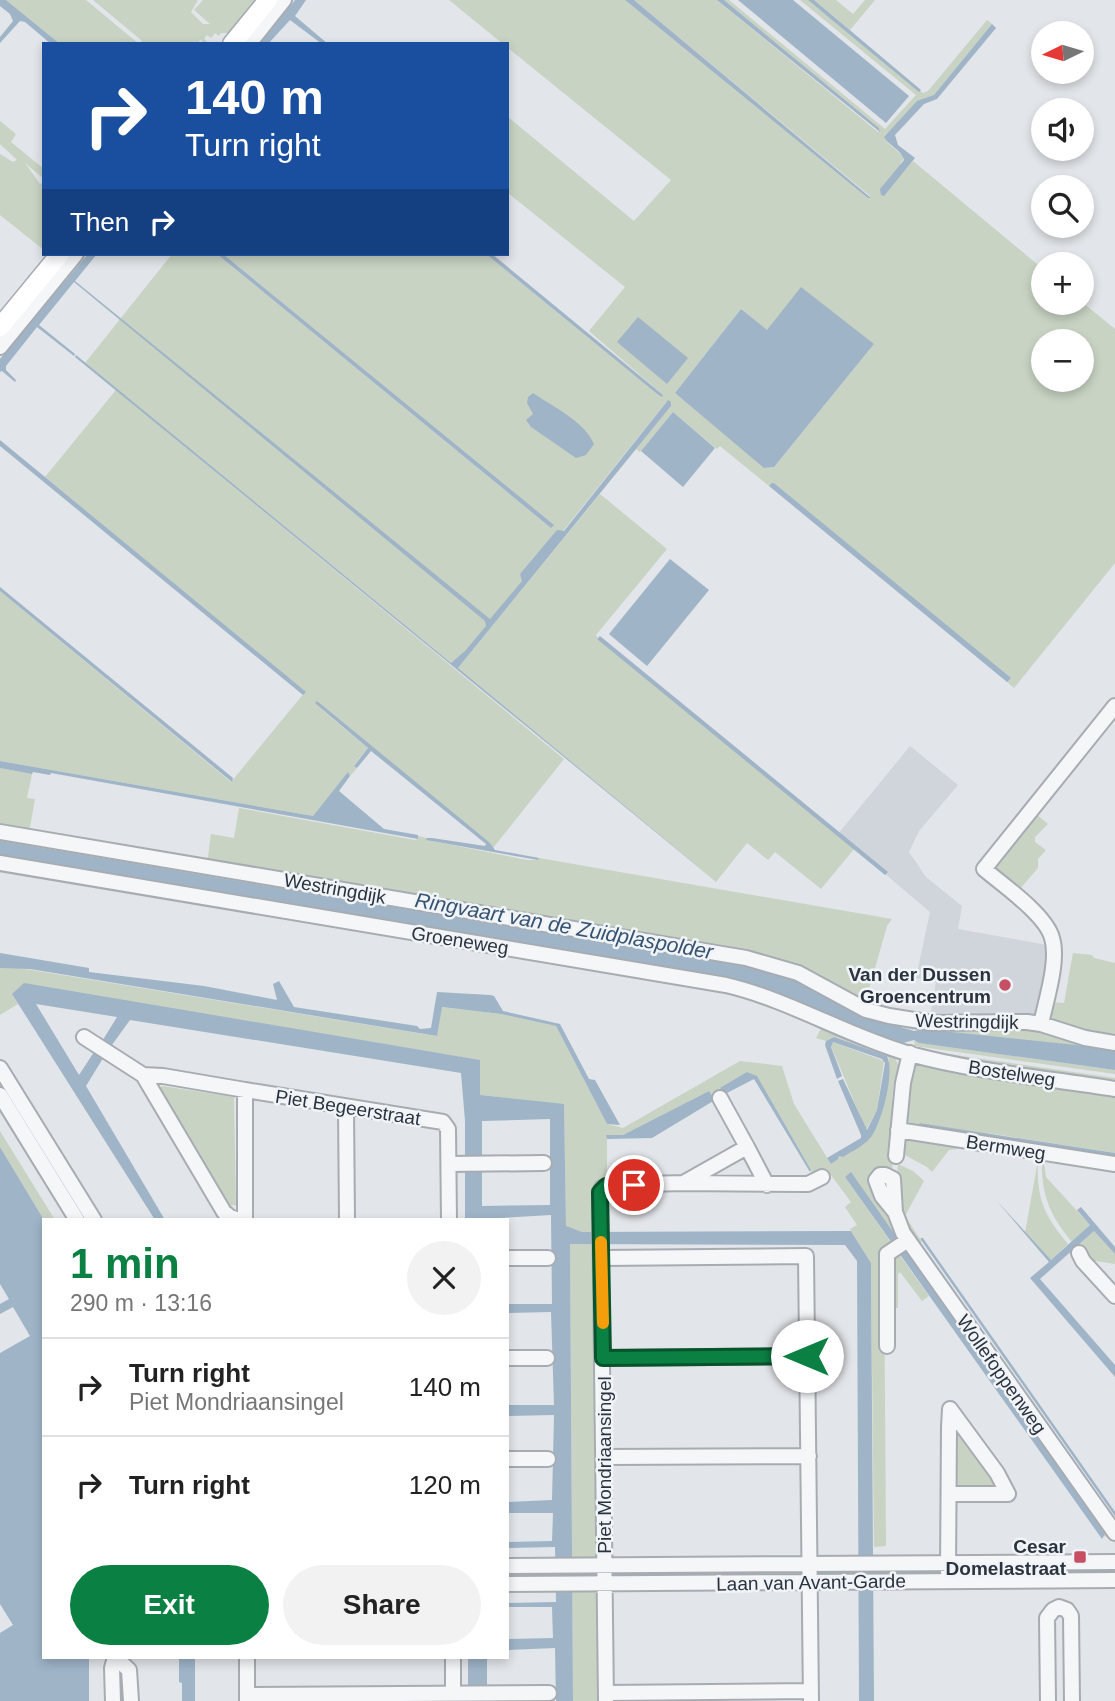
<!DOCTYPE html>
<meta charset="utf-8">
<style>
body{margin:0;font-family:Helvetica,sans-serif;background:#f2f2f2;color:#222;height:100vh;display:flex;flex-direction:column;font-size:26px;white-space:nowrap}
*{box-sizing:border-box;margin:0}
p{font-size:23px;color:#767676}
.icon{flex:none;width:38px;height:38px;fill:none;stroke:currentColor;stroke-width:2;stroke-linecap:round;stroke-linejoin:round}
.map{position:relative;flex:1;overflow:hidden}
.sheet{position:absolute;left:42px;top:1218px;width:467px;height:441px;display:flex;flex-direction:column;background:#fff;border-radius:0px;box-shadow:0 4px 10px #0003}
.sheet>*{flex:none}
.banner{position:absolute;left:42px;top:42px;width:467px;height:214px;border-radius:0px;box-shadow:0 4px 10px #0003;background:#1a4fa0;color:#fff;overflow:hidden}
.needle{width:46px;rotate:265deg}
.tools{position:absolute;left:1031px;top:21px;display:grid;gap:14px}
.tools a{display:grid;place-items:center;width:63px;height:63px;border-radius:50%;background:#fff;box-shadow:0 4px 10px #0003;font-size:35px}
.pin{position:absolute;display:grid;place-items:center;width:60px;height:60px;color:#fff;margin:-30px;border:4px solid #fff;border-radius:50%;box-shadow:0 2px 7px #0007}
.me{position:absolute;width:77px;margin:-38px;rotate:270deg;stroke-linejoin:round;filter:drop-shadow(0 0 5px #0008)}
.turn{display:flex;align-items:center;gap:24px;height:147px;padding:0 28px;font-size:32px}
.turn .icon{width:91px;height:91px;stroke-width:2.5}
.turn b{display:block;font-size:49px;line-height:60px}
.then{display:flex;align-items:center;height:66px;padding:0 28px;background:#0003;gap:14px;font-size:26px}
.round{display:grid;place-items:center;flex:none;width:74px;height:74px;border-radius:37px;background:#f2f2f2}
.summary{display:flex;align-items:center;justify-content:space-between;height:119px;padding:0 28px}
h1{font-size:42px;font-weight:800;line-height:52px;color:#0b8043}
.cta{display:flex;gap:14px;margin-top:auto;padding:14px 28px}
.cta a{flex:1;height:80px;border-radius:42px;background:#0b8043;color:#fff;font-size:28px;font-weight:800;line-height:80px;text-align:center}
.cta a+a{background:#f2f2f2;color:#222}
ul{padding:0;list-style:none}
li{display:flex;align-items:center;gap:21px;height:98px;padding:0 28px;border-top:2px solid #e0e0e0}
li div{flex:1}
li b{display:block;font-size:26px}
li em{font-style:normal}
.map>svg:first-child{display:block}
</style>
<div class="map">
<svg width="1115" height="1701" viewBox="0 0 1115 1701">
<rect width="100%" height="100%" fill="#e2e5e9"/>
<path fill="#d0d4db" d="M 910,746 L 958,785 L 919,831 L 909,852 L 926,877 L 962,906 L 958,929 L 1047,945 L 1042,997 L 1038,1011 L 1034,1016 L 1028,1018 L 930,1018 L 936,982 L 916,978 L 930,912 L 838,834 Z"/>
<path fill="#c8d3c3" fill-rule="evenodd" d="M 6,0 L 86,0 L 139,44 L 142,43 L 141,40 L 93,0 L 198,0 L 191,12 L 203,24 L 210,24 L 194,10 L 203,0 L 261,0 L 230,33 L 221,33 L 219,36 L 215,33 L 211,38 L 207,35 L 204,39 L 210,44 L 203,44 L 201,39 L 197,44 L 60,44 Z
M 449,0 L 625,0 L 870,199 L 870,196 L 634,0 L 717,0 L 878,132 L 880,131 L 879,128 L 724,0 L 729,0 L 885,129 L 916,95 L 800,0 L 808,0 L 923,93 L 928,91 L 987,20 L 992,24 L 934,95 L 928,98 L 884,136 L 888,143 L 904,157 L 884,195 L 913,161 L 1043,269 L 1043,303 L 1082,302 L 1115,329 L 1115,563 L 1014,688 L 1007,682 L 1010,678 L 774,483 L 769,486 L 720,446 L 717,449 L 673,412 L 640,452 L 636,449 L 671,406 L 671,402 L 666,402 L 563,531 L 520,574 L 523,581 L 506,602 L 503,603 L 504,605 C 490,620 468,655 451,663 L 85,363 L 172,254 L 217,254 L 551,528 L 553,525 L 223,254 L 486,254 L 656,393 L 663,395 L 589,331 L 625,287 L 508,193 L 508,117 L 634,221 L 671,180 L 508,48 L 508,44 L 503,44 ZM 741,309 L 767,331 L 874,344 L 774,467 L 765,468 L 675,393 ZM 1043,341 L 1082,341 L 1082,380 L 1043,380 Z
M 814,0 L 836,0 L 853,14 L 865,0 L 875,0 L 850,30 Z
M 0,121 L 16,134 L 11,142 L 44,169 L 44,179 L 25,163 L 40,184 L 44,182 L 44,250 L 0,215 L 0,154 L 13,162 L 17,160 L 0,144 Z
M 116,390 L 564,759 L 493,848 L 489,842 L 315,704 L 368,748 L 354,765 L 357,768 L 350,776 L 348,773 L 313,816 L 0,761 L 0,591 L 231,782 L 305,692 L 45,477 Z
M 600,494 L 667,549 L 596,635 L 598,639 L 854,849 L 821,889 L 775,852 L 768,860 L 747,843 L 716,882 L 458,668 Z
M 0,768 L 32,774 L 27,798 L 35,799 L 29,833 L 0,828 Z
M 239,808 L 415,840 L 418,839 L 418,836 L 427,838 L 427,840 L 527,860 L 538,860 L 539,858 L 892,919 L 887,926 L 865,1003 L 817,973 L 790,962 L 760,955 L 207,864 L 211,834 L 234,838 Z
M 1036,814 L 1048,824 L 1035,837 L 1035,842 L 1046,850 L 1038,859 L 1038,868 L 1019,890 L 993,872 L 992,866 Z
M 0,838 L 768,966 L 914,1028 L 913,1030 L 860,1015 L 774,971 L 0,841 Z
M 1073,953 L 1092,955 L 1094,958 L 1115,963 L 1115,1041 L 1054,1022 L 1049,1010 L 1049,1002 L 1064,1003 Z
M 13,967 L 436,1036 L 441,1007 L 501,1014 L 556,1026 L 607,1124 L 623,1128 L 740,1061 L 782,1066 L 794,1104 L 831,1164 L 839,1156 L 843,1157 L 870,1138 L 878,1124 L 885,1102 L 889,1059 L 887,1056 L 834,1037 L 826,1041 L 816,1038 L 823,1025 L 894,1055 L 899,1067 L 899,1083 L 894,1083 L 892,1099 L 896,1100 L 892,1172 L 878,1172 L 899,1243 L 851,1173 L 845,1177 L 894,1247 L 884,1252 L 886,1546 L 874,1547 L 871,1263 L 850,1229 L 857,1225 L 845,1207 L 851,1202 L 828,1171 L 814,1179 L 811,1170 L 757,1077 L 747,1072 L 725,1094 L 715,1100 L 709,1091 L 623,1135 L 607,1135 L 607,1180 L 597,1182 L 598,1232 L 582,1232 L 566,1227 L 564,1105 L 480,1095 L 479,1060 L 102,997 L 12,994 L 18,1004 L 0,1015 L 0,968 Z
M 1021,1025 L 1115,1049 L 918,1030 L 917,1027 L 970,1031 Z
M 914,1040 L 919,1043 L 1115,1070 L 1115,1074 L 915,1046 Z
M 833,1042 L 884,1061 L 877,1110 L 866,1130 L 831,1046 Z
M 920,1050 L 1115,1078 L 1115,1084 L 978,1063 Z
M 926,1063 L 1115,1094 L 1115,1153 L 988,1133 L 1034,1145 L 915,1130 L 905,1122 L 907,1080 L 914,1067 Z
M 162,1086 L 234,1097 L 236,1205 L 226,1206 L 156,1091 Z
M 0,1131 L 55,1220 L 44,1220 L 0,1147 Z
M 908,1136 L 965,1145 L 964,1148 L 949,1150 L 932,1172 L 927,1167 L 903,1154 L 904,1139 Z
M 1038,1160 C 1036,1198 1044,1215 1068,1244 L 1051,1260 L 1025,1233 Z
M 1042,1161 L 1044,1162 L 1046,1177 L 1090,1225 L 1072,1242 C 1050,1216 1041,1194 1042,1161 Z
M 898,1164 L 913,1171 L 924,1181 L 905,1216 L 922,1242 L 916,1244 C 900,1220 895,1193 898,1164 Z
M 1094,1231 L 1115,1254 L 1115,1264 L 1089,1260 L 1086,1253 L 1076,1247 Z
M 570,1244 L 597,1244 L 598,1701 L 573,1701 Z
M 905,1245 L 1113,1537 L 1102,1536 L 1105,1533 L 903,1246 Z
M 896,1250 L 929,1296 L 922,1301 L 900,1272 L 898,1274 L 898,1308 L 891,1308 L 890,1255 Z
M 963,1434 L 997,1486 L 995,1489 L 954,1488 L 953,1439 L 957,1435 Z
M 791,1567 L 791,1579 L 623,1580 L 623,1569 Z"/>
<path fill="#9fb4c7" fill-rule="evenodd" d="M 0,0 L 6,0 L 60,44 L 51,44 L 25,22 L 20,21 L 0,43 L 0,37 L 13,21 L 10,14 L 0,6 Z
M 295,0 L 306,0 L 295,16 L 328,44 L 322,44 L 290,20 L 268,44 L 260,44 Z
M 625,0 L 634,0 L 871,198 L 868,198 Z
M 717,0 L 724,0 L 879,128 L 880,132 Z
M 738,0 L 793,0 L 909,96 L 886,123 Z
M 808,0 L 814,0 L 921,90 L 919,92 Z
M 992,24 L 996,28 L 937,99 L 924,104 L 895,135 L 898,145 L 915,158 L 884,196 L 881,195 L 880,189 L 904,160 C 902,150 889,146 884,137 L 917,101 L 934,95 Z
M 88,254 L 97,254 L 75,281 L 490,619 L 522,581 L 520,574 L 557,530 L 564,531 L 668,400 L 671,402 L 671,406 L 458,668 L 713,879 L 75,357 L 76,355 L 451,663 L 465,651 L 486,626 L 485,621 L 74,282 L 39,325 L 75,354 L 74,356 L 37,327 L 6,366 L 6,370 L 16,380 L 15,382 L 2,371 L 0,372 L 0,359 Z
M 217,254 L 223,254 L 554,525 L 551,528 Z
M 486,254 L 492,254 L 663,395 L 662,397 L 656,393 Z
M 801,287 L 874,344 L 774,467 L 764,468 L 675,393 L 741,309 L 767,330 Z
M 638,317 L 688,358 L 667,384 L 617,342 Z
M 533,393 C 552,406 585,422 594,444 L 586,455 L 576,458 L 531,427 L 526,420 L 533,414 L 527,403 L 528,397 Z
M 673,412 L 715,448 L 683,487 L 641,451 Z
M 0,440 L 294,682 L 306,692 L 303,695 L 0,446 Z
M 772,483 L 774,483 L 1011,678 L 1007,682 L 769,486 Z
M 670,559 L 709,590 L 647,666 L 609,634 Z
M 0,587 L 233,778 L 232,782 L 0,591 Z
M 600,636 L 888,872 L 885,875 L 597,639 Z
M 317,701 L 489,842 L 495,850 L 539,858 L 538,860 L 426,840 L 427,838 L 432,838 L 485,846 L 486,844 L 371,751 L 357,768 L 354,766 L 368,748 L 315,703 Z
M 0,761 L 313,816 L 348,772 L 350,776 L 339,791 L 384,829 L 418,835 L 418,839 L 51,773 L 50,775 L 33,772 L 32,774 L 0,768 Z
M 0,841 L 774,971 L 798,980 L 860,1015 L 914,1031 L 923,1029 L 1115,1049 L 1115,1070 L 919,1043 L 914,1040 L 903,1043 L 860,1029 L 778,994 L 0,857 Z
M 0,953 L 89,968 L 89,972 L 204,986 L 277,1000 L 273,984 L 279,981 L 294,1007 L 417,1026 L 420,1029 L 431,1028 L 437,992 L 490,995 L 494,996 L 503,1011 L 560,1024 L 589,1079 L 595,1080 L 620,1125 L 607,1124 L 556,1026 L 501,1014 L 442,1007 L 437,1036 L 30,969 L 0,968 Z
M 24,983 L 480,1060 L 480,1095 L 564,1104 L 566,1226 L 582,1232 L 851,1231 L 871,1263 L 874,1701 L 859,1701 L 857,1261 L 845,1245 L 570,1244 L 573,1701 L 556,1701 L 555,1648 L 508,1650 L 508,1639 L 553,1638 L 552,1607 L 508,1607 L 508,1603 L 556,1602 L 555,1547 L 508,1548 L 508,1542 L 552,1541 L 553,1513 L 508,1513 L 508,1502 L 552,1500 L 554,1415 L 508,1416 L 508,1405 L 554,1405 L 551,1312 L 508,1313 L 508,1304 L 552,1304 L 551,1215 L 465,1220 L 465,1121 L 461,1073 L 130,1020 L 109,1049 L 101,1043 L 117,1017 L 36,1004 L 79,1075 L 96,1049 L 105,1055 L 86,1086 L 165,1220 L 155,1220 L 12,994 ZM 550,1119 L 550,1205 L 482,1206 L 482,1121 Z
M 834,1037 L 887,1056 C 895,1072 882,1123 871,1137 C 864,1146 852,1151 843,1157 L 839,1156 L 838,1159 L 831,1164 L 827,1158 L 861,1138 L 861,1135 L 838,1081 L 843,1079 L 867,1130 L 877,1110 L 885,1063 L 882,1059 L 833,1042 L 831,1047 L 842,1076 L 837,1079 L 825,1045 L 826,1041 Z
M 747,1072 L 757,1076 L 811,1170 L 810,1172 L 754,1079 L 725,1094 L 720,1088 Z
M 709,1091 L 715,1100 L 652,1138 L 607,1139 L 606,1135 L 623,1135 Z
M 919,1123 L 1115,1153 L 1115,1157 L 921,1126 Z
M 0,1147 L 44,1220 L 44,1657 L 89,1657 L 89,1701 L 0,1701 L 0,1633 L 13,1625 L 0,1604 L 0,1353 L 30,1336 L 13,1307 L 0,1314 L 0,1304 L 9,1299 L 0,1284 Z
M 851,1172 L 1105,1534 L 1102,1539 L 845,1177 Z
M 996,1200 L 1051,1260 L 1090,1225 L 1077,1210 L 1081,1207 L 1115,1247 L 1115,1254 L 1094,1231 L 1040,1279 L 1115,1365 L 1115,1377 L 1030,1278 L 1049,1262 Z
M 179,1657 L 195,1657 L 195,1701 L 182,1701 L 182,1683 L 179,1682 Z
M 468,1657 L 487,1657 L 487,1701 L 468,1701 Z"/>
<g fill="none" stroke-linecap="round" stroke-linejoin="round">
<path stroke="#9fb4c7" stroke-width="2.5" d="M 922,1239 L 1115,1514"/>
<g stroke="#a7acb3" stroke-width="18">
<path id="minor" d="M 249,44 L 284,0
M 0,347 L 76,254
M 0,832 L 746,958 L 798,973 L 866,1010 L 889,1016 L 933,1023 L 1027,1022 L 1041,1024 L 1085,1038 L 1115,1043
M 0,863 L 726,985 C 790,1000 847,1036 910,1054 C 976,1072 1047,1078 1115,1089
M 1041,1024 C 1046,1000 1059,961 1052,938 C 1046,915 1003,885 984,869 L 1115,706
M 84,1037 L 143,1075
M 0,1068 L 94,1220
M 245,1090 L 443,1122 L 448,1129 L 449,1220
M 0,1095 L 77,1220
M 720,1098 L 747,1147
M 346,1107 L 347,1220
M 898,1130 L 1115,1164
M 896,1156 L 903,1083 L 910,1053
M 449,1164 L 544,1163
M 685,1182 L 747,1147 L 767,1185
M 895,1212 L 882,1196 L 876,1180 L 880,1175 L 885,1175 L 893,1179 L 895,1212 L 903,1233 L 1115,1533
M 239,1220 L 230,1217 L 224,1212 L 143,1075 L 163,1076 L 245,1090 L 245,1220
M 1079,1253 L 1083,1261 L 1115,1296
M 508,1258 L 548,1258
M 602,1258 L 806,1256 L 811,1701
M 887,1346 L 887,1254 L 908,1240
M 508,1358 L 547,1358
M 603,1358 L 807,1356
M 603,1457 L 809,1456
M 508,1459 L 548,1459
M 508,1566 L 1115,1562
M 948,1572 L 949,1427 L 950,1409 L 997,1473 L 1008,1494 L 949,1494
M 508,1584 L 1115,1580
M 115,1657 L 129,1670 L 131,1701
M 247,1657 L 247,1701
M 453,1657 L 453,1701
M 606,1693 L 811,1691
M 247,1695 L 549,1693
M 113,1701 L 112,1668 L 115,1657
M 606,1701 L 600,1197 L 602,1188 L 609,1185 L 683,1183 L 808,1184 L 822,1177
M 1048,1701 L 1047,1618 L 1053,1610 L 1059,1607 L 1067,1610 L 1071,1616 L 1072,1701"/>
</g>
<g stroke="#a2aab4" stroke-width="21">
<path id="major" d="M 232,44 L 268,0
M 0,327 L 60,254"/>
</g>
<use href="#minor" stroke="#f4f6f8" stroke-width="14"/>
<use href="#major" stroke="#fff" stroke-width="18"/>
</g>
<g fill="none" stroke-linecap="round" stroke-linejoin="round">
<g stroke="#07532c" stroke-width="18">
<path id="route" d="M 634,1185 L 606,1186 L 600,1192 L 603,1358 L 807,1356"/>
</g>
<use href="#route" stroke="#0b8043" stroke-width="12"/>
<path stroke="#f59e0b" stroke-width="12" d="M 601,1242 L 603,1323"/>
</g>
<g fill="#c64f64" stroke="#f1f4f7" stroke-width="2.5">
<circle cx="1005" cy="985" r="7"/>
<rect x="1073" y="1550" width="14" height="14" rx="3.5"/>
</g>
<g text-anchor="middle" stroke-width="5" stroke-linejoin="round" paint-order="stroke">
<g font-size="19" fill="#2b3340" stroke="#f1f4f7">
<text transform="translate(335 888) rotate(10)" y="7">Westringdijk</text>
<text transform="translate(460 940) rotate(9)" y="7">Groeneweg</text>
<text transform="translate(967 1021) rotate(1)" y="7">Westringdijk</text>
<text transform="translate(1012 1073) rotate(9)" y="7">Bostelweg</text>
<text transform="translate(348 1107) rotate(9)" y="7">Piet Begeerstraat</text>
<text transform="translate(1006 1147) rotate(9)" y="7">Bermweg</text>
<text transform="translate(1002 1374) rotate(55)" y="7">Wollefoppenweg</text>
<text transform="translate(604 1465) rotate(-90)" y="7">Piet Mondriaansingel</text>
<text transform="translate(811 1582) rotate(-1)" y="7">Laan van Avant-Garde</text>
</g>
<g font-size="19" font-weight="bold" fill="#2b3340" stroke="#f1f4f7" text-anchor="end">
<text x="991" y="981">Van der Dussen<tspan x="991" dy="22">Groencentrum</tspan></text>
<text x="1066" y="1553">Cesar<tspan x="1066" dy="22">Domelastraat</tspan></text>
</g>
<g font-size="21" font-style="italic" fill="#375372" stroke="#f1f4f7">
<text transform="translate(564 926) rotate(10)" y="7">Ringvaart van de Zuidplaspolder</text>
</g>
</g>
</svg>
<div class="tools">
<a><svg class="needle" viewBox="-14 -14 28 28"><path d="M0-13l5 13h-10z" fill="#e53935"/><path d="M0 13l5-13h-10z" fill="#767676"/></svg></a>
<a><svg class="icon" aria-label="sound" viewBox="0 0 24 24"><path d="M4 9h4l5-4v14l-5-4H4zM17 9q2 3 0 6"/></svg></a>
<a><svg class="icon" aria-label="search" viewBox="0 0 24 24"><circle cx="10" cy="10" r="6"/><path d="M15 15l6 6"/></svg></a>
<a>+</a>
<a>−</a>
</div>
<div class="pin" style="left:634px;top:1185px;background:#d93025"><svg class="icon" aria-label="arrive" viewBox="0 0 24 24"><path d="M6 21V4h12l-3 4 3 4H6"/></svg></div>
<svg class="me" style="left:807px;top:1356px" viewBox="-20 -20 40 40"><circle r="19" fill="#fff"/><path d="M0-13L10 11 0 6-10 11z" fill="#0b8043"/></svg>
<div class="banner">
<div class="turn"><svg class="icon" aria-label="right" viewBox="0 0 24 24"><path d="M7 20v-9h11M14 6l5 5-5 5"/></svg><div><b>140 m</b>Turn right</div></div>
<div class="then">Then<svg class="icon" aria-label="right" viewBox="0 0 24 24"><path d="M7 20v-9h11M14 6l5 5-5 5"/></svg></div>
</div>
<section class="sheet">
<div class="summary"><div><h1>1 min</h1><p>290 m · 13:16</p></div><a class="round"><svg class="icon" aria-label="close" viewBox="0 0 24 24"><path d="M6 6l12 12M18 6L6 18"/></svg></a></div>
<ul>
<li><svg class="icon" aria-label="right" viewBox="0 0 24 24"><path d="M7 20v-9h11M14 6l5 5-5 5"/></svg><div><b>Turn right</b><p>Piet Mondriaansingel</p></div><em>140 m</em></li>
<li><svg class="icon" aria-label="right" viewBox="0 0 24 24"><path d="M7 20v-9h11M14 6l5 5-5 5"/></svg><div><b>Turn right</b></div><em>120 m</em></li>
</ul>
<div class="cta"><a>Exit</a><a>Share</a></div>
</section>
</div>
